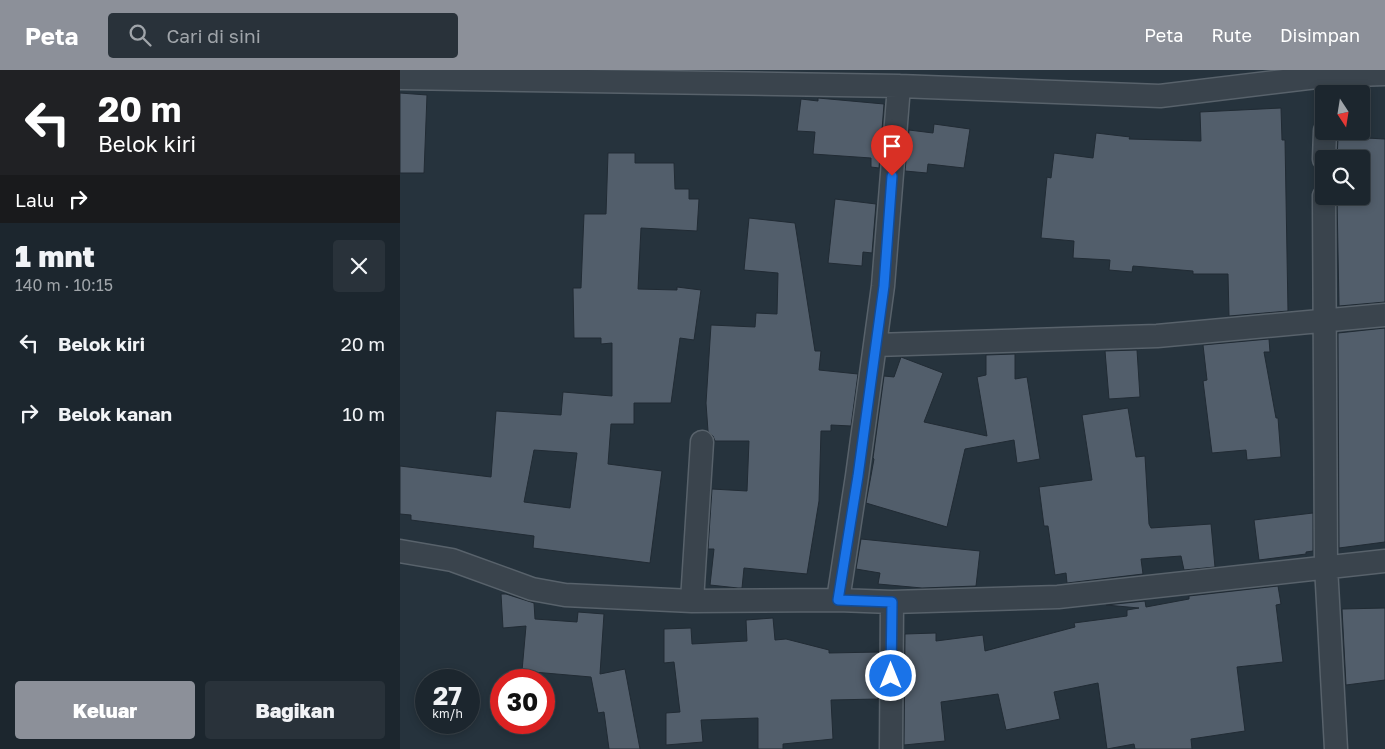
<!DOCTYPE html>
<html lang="id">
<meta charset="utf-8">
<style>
body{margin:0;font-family:"Golos Text",sans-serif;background:#29323a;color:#f1f3f6;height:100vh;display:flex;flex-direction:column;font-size:19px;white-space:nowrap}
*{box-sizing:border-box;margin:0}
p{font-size:16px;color:#a0a5aa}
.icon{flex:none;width:28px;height:28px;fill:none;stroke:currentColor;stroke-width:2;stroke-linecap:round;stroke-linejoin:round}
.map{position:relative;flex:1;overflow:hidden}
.sheet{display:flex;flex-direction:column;background:#1c262e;width:400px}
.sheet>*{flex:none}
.hud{background:#202124;color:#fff;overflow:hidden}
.needle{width:32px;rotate:168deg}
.controls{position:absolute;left:915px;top:15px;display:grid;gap:10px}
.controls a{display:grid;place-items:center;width:55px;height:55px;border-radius:5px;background:#1c262e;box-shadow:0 2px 8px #0003,0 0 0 1px #3a434a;font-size:25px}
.speed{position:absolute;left:15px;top:599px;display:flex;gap:10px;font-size:25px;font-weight:700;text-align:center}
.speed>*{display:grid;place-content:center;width:65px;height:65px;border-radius:50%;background:#1c262e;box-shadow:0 2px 8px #0003,0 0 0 1px #3a434a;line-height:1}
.speed small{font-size:12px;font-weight:400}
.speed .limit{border:8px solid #d22;background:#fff;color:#111}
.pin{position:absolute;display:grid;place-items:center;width:42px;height:42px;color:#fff;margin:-51px -21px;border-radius:50% 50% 50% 0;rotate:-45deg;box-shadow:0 0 5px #0007}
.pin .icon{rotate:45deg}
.me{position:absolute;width:55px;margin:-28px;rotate:0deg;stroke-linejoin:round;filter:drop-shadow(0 0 4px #0008)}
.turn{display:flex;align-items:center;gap:18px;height:105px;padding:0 15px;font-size:22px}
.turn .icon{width:65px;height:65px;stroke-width:2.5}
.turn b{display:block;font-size:35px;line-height:42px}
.then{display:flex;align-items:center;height:48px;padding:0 15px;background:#0003;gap:10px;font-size:19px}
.round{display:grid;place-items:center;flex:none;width:52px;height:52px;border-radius:5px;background:#29323a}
.head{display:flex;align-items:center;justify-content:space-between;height:85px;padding:0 15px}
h1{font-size:30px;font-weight:800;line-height:38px}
.cta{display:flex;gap:10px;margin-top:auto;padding:10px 15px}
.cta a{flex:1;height:58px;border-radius:5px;background:#8c9099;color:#fff;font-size:20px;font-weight:800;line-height:58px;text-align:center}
.cta a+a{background:#29323a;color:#f1f3f6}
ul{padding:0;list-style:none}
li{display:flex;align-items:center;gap:15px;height:70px;padding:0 15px}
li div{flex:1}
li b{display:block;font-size:19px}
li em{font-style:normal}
header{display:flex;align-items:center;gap:30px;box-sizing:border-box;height:70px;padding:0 25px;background:#8c9099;color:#fff}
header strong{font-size:24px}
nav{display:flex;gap:28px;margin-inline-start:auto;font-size:18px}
.search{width:350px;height:45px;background:#29323a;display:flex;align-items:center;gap:12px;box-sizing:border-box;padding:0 18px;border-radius:5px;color:#a0a5aa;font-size:19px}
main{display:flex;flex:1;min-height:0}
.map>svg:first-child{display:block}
</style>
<header>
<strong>Peta</strong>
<div class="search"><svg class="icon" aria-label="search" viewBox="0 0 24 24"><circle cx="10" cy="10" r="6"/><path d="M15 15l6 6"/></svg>Cari di sini</div>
<nav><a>Peta</a><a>Rute</a><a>Disimpan</a></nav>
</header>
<main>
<section class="sheet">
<div class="hud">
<div class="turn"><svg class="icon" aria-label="left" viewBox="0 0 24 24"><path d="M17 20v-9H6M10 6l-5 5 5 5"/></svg><div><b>20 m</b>Belok kiri</div></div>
<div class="then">Lalu<svg class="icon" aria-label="right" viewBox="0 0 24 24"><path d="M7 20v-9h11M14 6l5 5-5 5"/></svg></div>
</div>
<div class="head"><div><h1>1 mnt</h1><p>140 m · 10:15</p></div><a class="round"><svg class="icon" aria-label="close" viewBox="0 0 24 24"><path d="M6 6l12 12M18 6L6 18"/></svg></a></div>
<ul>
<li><svg class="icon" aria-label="left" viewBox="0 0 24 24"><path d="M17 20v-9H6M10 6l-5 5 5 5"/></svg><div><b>Belok kiri</b></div><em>20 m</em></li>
<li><svg class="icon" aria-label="right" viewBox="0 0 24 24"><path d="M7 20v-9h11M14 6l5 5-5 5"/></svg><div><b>Belok kanan</b></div><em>10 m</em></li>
</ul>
<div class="cta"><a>Keluar</a><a>Bagikan</a></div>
</section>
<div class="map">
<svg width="985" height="679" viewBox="0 0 985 679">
<rect width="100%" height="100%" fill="#26333d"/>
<path fill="#525e6b" stroke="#212b34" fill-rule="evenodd" d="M 0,23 L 27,25 L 24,103 L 0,103 Z
M 418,28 L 484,34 L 479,98 L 471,97 L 471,88 L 413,84 L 415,62 L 397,61 L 401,29 L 418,31 Z
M 881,38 L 882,70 L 885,70 L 888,241 L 829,246 L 828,204 L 793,204 L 793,201 L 733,196 L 732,202 L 709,200 L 710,190 L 673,188 L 674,171 L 641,168 L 647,107 L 651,108 L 654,83 L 693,88 L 696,63 L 730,67 L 729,69 L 801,71 L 800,42 Z
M 534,54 L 570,59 L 564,98 L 528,94 L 527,103 L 505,101 L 509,60 L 533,63 Z
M 948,67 L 985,69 L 985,232 L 939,236 L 937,126 L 961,126 L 961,89 L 937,89 L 938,68 L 948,68 Z
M 208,83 L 235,83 L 235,93 L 274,93 L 275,119 L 289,119 L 289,129 L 299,129 L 297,161 L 241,158 L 238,219 L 277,220 L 277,217 L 301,220 L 294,270 L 280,268 L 271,333 L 234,333 L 234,354 L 211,354 L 208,394 L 262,401 L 250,493 L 133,478 L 134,466 L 11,450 L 11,445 L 0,444 L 0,396 L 91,407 L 96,341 L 161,345 L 163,322 L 212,326 L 212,273 L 201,274 L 201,268 L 174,268 L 173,218 L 181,218 L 184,144 L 206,144 ZM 134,380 L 177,383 L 170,438 L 124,432 Z
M 435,129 L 476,134 L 472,183 L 463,182 L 462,196 L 428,193 Z
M 349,148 L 395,153 L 415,281 L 421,281 L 419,300 L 458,304 L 451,356 L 431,355 L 431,361 L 421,361 L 419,431 L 407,504 L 344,498 L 342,518 L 338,518 L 310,515 L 314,479 L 308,479 L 312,419 L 347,421 L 349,371 L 315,371 L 313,366 L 308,361 L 306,333 L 311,255 L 355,257 L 356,243 L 377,244 L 378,203 L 344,200 Z
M 985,258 L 985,472 L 939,478 L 938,263 Z
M 869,269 L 870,282 L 864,282 L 876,348 L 878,348 L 881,387 L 847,390 L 846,380 L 812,383 L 803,311 L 807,310 L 803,275 Z
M 737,280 L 740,327 L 709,329 L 705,281 Z
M 615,284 L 615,309 L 627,307 L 640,389 L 617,393 L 614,370 L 565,379 L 547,457 L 466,433 L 474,389 L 473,388 L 484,306 L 494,307 L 501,287 L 543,303 L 524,352 L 587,366 L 577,307 L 586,305 L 586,285 Z
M 728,338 L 736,387 L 745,386 L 749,454 L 751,458 L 811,454 L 815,497 L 784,500 L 781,486 L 741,489 L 743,504 L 667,513 L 666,503 L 655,505 L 648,456 L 644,456 L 639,417 L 692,410 L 682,345 Z
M 913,443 L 913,481 L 906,482 L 906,484 L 859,490 L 854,450 Z
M 461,469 L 580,481 L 576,516 L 522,518 L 478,514 L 480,503 L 456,499 Z
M 878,516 L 881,534 L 876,535 L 883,592 L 837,597 L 845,661 L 791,669 L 792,679 L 735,679 L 734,674 L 707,679 L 698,613 L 654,622 L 660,649 L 606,660 L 598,624 L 541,632 L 545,671 L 504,675 L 505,564 L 536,563 L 536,571 L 583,565 L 585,581 L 675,557 L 674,553 L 727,546 L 727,540 L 739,538 L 706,535 L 745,531 L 746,537 L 789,529 L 789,526 Z
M 101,524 L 106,524 L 134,533 L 135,549 L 177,552 L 178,542 L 204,544 L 200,604 L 225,599 L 240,679 L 209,679 L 204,642 L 198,643 L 191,607 L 122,601 L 126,556 L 103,558 Z
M 985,538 L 985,610 L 946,615 L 942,539 Z
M 373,548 L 375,570 L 386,569 L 429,580 L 429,583 L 479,582 L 478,629 L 431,630 L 433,669 L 383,674 L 383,679 L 358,679 L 358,648 L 301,650 L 303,672 L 266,675 L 266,643 L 280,642 L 274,592 L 264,593 L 264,559 L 291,558 L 292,574 L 347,571 L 346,550 Z"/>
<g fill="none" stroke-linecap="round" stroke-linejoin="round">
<g stroke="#58626b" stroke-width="25">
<path id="street" d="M 0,8 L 499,16 L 760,26 L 925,6 L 985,4
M 924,89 L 925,61
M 924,126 L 926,496 L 936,679
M 475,275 L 757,266 L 985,245
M 0,481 L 52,490 L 132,519 L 165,525 L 292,531 L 438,530 L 492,532 L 658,527 L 985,491
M 438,530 L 457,406 L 483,216 L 499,16
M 292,531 L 302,372
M 491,679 L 492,532"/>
</g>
<use href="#street" stroke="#3a444d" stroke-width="22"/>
</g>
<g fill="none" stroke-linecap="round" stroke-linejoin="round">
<g stroke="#114b97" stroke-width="12">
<path id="route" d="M 491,606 L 492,532 L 438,530 L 458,406 L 484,216 L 492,106"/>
</g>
<use href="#route" stroke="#1a73e8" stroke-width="9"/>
</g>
</svg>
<div class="controls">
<a><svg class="needle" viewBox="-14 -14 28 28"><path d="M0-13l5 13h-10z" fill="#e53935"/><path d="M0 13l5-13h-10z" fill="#a0a5aa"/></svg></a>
<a><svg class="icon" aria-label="search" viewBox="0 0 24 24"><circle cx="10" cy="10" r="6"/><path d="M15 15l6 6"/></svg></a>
</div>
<div class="speed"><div>27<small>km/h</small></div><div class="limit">30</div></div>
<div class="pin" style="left:492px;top:106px;background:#d93025"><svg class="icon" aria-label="arrive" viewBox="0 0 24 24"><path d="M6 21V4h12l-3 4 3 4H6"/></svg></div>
<svg class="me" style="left:491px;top:606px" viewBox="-20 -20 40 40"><circle r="17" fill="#1a73e8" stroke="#fff" stroke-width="3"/><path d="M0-11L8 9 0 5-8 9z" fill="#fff"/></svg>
</div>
</main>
